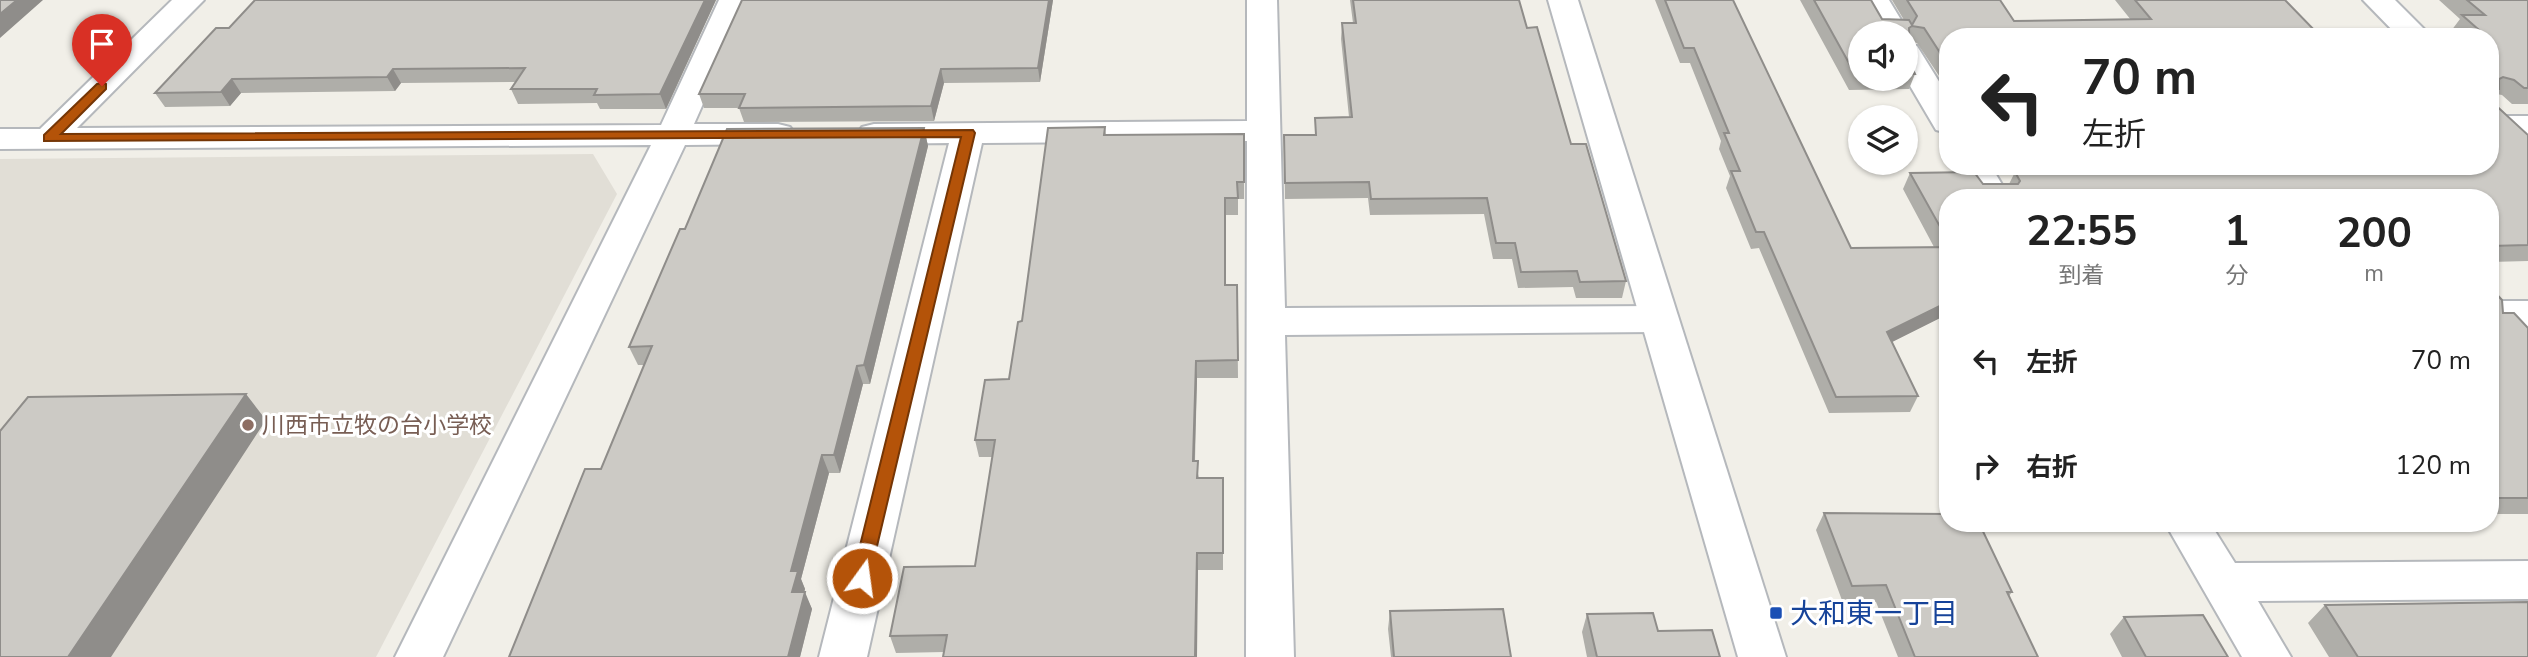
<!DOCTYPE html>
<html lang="ja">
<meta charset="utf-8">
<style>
body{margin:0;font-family:"Nunito Sans","Noto Sans JP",sans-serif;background:#f2f2f2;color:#222;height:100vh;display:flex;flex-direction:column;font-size:26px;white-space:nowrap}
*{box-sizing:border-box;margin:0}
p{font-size:23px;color:#767676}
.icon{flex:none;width:38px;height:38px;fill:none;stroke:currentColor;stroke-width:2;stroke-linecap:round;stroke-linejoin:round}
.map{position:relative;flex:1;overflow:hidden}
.panel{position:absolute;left:1939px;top:189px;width:560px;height:343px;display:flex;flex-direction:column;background:#fff;border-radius:28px;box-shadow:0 2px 5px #0004}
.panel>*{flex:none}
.top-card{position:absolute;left:1939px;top:28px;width:560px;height:147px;border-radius:28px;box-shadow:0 2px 5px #0004;background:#fff;color:#222;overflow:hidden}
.fabs{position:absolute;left:1848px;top:21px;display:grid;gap:14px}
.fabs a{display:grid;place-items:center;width:70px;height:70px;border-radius:50%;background:#fff;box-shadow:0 2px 5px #0004;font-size:35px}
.pin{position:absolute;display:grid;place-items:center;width:60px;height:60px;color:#fff;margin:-72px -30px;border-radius:50% 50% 50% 0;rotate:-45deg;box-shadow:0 0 7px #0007}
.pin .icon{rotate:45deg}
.me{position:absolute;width:77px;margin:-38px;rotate:14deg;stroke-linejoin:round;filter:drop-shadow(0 0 5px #0008)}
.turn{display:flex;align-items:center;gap:24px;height:147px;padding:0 28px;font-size:32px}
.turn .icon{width:91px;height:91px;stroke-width:2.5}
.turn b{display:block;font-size:49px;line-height:60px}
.eta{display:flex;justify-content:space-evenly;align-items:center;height:119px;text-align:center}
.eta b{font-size:42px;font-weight:700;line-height:49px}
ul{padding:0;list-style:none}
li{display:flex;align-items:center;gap:21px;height:105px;padding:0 28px}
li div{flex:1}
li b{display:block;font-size:26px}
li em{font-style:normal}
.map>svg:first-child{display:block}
</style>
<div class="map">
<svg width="2528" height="657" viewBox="0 0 2528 657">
<rect width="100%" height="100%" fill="#f1efe8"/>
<path fill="#e1ded6" d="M 593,154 L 617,194 L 376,657 L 0,657 L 0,159 Z"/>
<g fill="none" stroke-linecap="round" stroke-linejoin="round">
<g stroke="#b5b8bc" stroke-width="4">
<path id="minor" d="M 172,0 L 204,0 L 77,128 L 661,125 L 719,0 L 749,0 L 694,124 L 778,124 L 790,127 L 795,134 L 790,141 L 778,144 L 685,145 L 443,657 L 395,657 L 651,145 L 0,149 L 0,129 L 40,129 Z
M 1247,0 L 1277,0 L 1285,308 L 1658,306 L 1672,310 L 1677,319 L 1672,328 L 1658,332 L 1285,335 L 1294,657 L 1246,657 L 1247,141 L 982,143 L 867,657 L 819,657 L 949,143 L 874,144 L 862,141 L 857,134 L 862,127 L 874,124 L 1247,121 Z
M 1859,0 L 1889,0 L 1909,33 L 1906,38 L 1906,33 L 1879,33 Z
M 2363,0 L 2395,0 L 2432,37 L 2399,37 Z
M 1906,44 L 1917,46 L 1948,96 L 1948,133 L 1936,130 L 1906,79 Z
M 2490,116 L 2528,116 L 2528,136 L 2490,136 Z
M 1957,166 L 1991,166 L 2010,198 L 1975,198 Z
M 2490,301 L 2528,301 L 2528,327 L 2490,327 Z
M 2165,523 L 2210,523 L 2235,563 L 2528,561 L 2528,599 L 2258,601 L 2291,657 L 2242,657 Z"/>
</g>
<g stroke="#b5b8bc" stroke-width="4">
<path id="tertiary" d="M 1548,0 L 1578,0 L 1786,657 L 1738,657 Z"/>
</g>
<use href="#minor" fill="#fff" fill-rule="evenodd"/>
<use href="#tertiary" fill="#fff" fill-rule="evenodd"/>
</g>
<path fill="#afaea9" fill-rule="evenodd" d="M 255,0 L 716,0 L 666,109 L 600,109 L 597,103 L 518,104 L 511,89 L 516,82 L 401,83 L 395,91 L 241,93 L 230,106 L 165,107 L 155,93 L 229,28 Z
M 742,0 L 1053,0 L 1040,82 L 944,83 L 934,121 L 744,122 L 739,108 L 704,108 L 699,94 Z
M 1350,0 L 1519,0 L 1527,28 L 1571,144 L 1626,281 L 1622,298 L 1576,298 L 1573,287 L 1518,288 L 1512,259 L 1493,259 L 1484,214 L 1370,215 L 1368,198 L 1285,199 L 1284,135 L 1315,135 L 1315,118 L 1349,117 L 1341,39 L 1342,23 L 1353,23 Z
M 1655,0 L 1733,0 L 1851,248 L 1934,247 L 1903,189 L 1910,173 L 1983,184 L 2009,184 L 2015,172 L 2047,171 L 2044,166 L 2490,166 L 2490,37 L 2458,37 L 2451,31 L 2460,19 L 2439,0 L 2528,0 L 2528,104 L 2512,104 L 2502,95 L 2496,94 L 2491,100 L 2528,135 L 2528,261 L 2490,262 L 2490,198 L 1948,198 L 1948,324 L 1944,316 L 1892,342 L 1918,396 L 1910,412 L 1829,413 L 1759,248 L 1751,249 L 1726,188 L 1730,176 L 1719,149 L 1721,141 L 1690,63 L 1680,63 Z
M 1800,0 L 1871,0 L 1882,19 L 1904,20 L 1892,0 L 2000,0 L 2014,21 L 2131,20 L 2115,0 L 2285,0 L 2321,37 L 1948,37 L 1948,89 L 1917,43 L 1909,42 L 1910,63 L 1915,74 L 1909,89 L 1849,90 ZM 1860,33 L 1906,33 L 1906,79 L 1860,79 Z
M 1105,127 L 1106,135 L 1244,134 L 1244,199 L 1238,199 L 1238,215 L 1226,215 L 1225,285 L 1237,285 L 1238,378 L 1197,378 L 1195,461 L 1199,478 L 1223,478 L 1223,570 L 1198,570 L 944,652 L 896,653 L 890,636 L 975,566 L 992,457 L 979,457 L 975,440 L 1009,379 Z
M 924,128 L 928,146 L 870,384 L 863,384 L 840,473 L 829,473 L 801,579 L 805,589 L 804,592 L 812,609 L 800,657 L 509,657 L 601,469 L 644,365 L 638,365 L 629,347 L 685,229 Z
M 2490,287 L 2503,313 L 2528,328 L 2528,514 L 2490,514 Z
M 1824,513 L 2012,592 L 2009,596 L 2038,657 L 1898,657 L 1876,602 L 1843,603 L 1816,530 Z
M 2261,523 L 2341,523 L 2337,527 L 2264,527 Z
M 2325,605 L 2528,657 L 2329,657 L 2308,623 Z
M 1390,611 L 1511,657 L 1391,657 L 1388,629 Z
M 1587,614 L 1658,631 L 1720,657 L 1587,657 L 1582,632 Z
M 2124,617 L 2228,657 L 2122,657 L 2110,634 Z"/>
<path fill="#8f8d8a" d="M 17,0 L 43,0 L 0,38 L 0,14 Z
M 705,0 L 716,0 L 666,109 L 660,94 Z
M 1049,0 L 1053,0 L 1040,82 L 1038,68 Z
M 393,69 L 401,83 L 395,91 L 387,77 Z
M 941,69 L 944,83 L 934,121 L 931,106 Z
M 232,79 L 241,93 L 230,106 L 221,92 Z
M 924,128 L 928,146 L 870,384 L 864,365 Z
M 1948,302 L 1948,308 L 1944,316 L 1880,348 L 1887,332 Z
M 1196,361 L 1197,378 L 1194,478 L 1193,461 Z
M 857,366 L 863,384 L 840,473 L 834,455 Z
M 246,394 L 266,420 L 111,657 L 68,657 Z
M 822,455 L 829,473 L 801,579 L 805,589 L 800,609 L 792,592 L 791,571 Z
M 1197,553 L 1198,570 L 1197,657 L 1195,657 Z
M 805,592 L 812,609 L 800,657 L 788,657 Z"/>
<path fill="#cccac5" stroke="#8f8d8a" stroke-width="2" d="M 0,0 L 17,0 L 0,14 Z
M 255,0 L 705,0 L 660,94 L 594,95 L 597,89 L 511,89 L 525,68 L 393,69 L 387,77 L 232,79 L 221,92 L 155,93 L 216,28 L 229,28 Z
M 742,0 L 1049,0 L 1038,68 L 941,69 L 931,106 L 739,108 L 745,94 L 699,94 Z
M 1353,0 L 1519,0 L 1527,28 L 1537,27 L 1571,144 L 1586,144 L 1626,281 L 1580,282 L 1577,271 L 1521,272 L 1515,243 L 1496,243 L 1487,198 L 1371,199 L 1369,182 L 1285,183 L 1284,135 L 1316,135 L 1315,118 L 1352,117 L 1342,23 L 1356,23 Z
M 1665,0 L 1733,0 L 1851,248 L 1948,247 L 1948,302 L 1887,332 L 1918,396 L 1836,397 L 1764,232 L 1756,232 L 1731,171 L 1740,171 L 1724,133 L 1729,133 L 1694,48 L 1684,48 Z
M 1814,0 L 1871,0 L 1882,19 L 1909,20 L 1912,25 L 1917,16 L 1907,0 L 2000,0 L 2014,21 L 2151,19 L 2135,0 L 2285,0 L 2321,37 L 1948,37 L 1948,65 L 1924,28 L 1912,26 L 1909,28 L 1910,63 L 1915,74 L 1906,74 L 1906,33 L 1860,33 L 1860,74 L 1855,74 Z
M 2467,0 L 2528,0 L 2528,88 L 2524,88 L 2514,80 L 2503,77 L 2499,79 L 2499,89 L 2490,89 L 2490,41 L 2492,41 L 2490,40 L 2490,37 L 2487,37 L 2462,15 L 2485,15 Z
M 2490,100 L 2528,135 L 2528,245 L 2490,246 L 2490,198 L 1948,198 L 1948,241 L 1910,173 L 1974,172 L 1983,184 L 2018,184 L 2020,181 L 2015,172 L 2066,171 L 2063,166 L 2490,166 Z
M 1105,127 L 1104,135 L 1244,134 L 1244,182 L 1237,182 L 1238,198 L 1225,198 L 1225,285 L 1237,285 L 1238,360 L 1196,361 L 1193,461 L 1198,461 L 1197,478 L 1223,478 L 1223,553 L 1197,553 L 1195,657 L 943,657 L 947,635 L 890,636 L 904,567 L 975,566 L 995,440 L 975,440 L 985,380 L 1009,379 L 1018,322 L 1022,321 L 1048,128 Z
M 924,128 L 864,365 L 857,366 L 834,455 L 822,455 L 791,571 L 798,571 L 792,592 L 805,592 L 788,657 L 509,657 L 585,469 L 601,469 L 652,346 L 629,347 L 680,229 L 685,229 L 727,129 Z
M 2490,287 L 2502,300 L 2503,313 L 2514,313 L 2528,328 L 2528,498 L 2490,498 L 2490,355 L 2492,355 L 2490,353 Z
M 246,394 L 68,657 L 0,657 L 0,431 L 28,397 Z
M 1824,513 L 1948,514 L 1948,523 L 1979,523 L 2012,592 L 2007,592 L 2038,657 L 1915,657 L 1886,585 L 1852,586 Z
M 2528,602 L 2528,657 L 2358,657 L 2325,605 Z
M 1503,609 L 1511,657 L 1394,657 L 1390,611 Z
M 1653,613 L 1658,631 L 1712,630 L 1720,657 L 1597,657 L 1587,614 Z
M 2203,615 L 2228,657 L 2146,657 L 2124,617 Z"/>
<path fill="#b45309" stroke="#753606" stroke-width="2" d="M 102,83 L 106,84 L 106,89 L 61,134 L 973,130 L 975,133 L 868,584 L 862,586 L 855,584 L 852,578 L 961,137 L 44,141 L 44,135 L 97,84 Z"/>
<circle fill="#8d6e63" stroke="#fff" stroke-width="2.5" cx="248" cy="425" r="7"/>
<rect fill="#1a4fb4" stroke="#fff" stroke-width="2.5" x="1769" y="606" width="14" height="14" rx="3.5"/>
<g text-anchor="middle" stroke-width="6" stroke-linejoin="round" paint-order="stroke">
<g font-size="23" fill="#785e54" stroke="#fff" text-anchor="start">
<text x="262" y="433">川西市立牧の台小学校</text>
</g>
<g font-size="28" fill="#164399" stroke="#fff" text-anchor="start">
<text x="1790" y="623">大和東一丁目</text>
</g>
</g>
</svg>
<div class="fabs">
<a><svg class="icon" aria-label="sound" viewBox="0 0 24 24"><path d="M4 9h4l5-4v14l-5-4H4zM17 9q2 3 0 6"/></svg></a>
<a><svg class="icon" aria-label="layers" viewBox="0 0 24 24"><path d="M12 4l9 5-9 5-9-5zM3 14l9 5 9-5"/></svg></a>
</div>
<div class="pin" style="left:102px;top:86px;background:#d93025"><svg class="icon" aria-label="arrive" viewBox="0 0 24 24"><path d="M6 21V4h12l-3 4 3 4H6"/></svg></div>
<svg class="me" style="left:862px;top:578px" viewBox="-20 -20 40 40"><circle r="17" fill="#b45309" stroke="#fff" stroke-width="3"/><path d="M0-11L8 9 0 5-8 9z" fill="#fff"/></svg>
<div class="top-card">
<div class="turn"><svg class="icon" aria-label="left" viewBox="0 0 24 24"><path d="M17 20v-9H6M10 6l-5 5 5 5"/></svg><div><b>70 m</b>左折</div></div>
</div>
<section class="panel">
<div class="eta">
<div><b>22:55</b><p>到着</p></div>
<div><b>1</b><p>分</p></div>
<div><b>200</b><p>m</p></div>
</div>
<ul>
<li><svg class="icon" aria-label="left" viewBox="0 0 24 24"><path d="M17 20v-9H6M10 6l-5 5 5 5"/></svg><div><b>左折</b></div><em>70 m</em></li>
<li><svg class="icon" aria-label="right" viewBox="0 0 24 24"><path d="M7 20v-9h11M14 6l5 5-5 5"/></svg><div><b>右折</b></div><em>120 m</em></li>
</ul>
</section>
</div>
